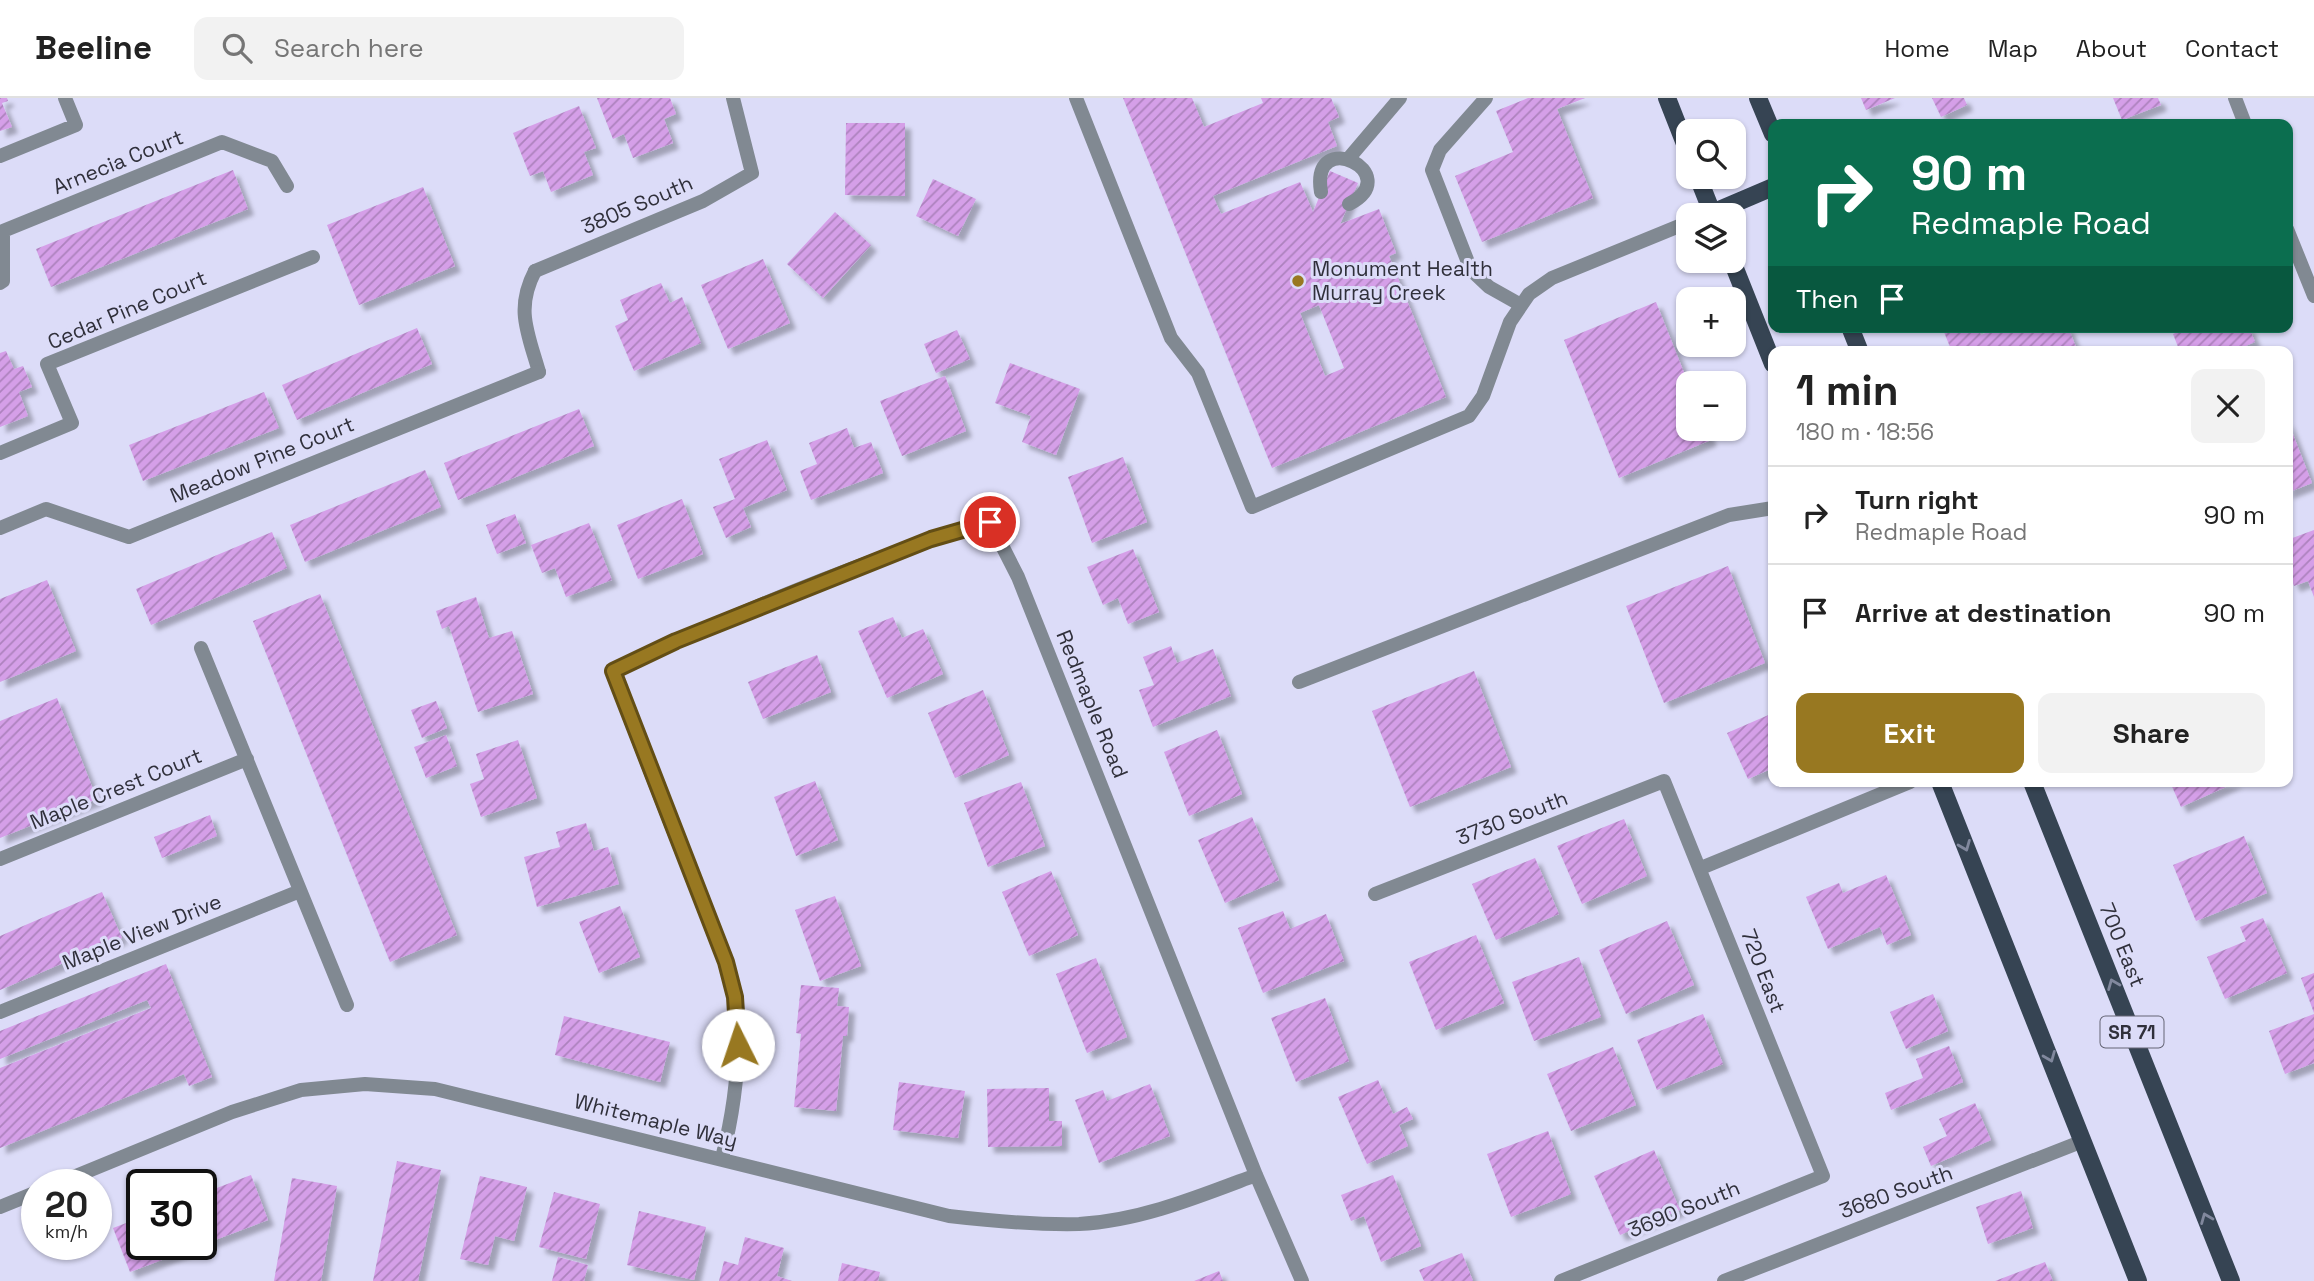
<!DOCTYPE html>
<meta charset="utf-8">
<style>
body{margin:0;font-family:"Space Grotesk",sans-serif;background:#f2f2f2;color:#222;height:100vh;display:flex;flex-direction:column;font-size:26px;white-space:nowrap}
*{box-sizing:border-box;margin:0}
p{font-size:23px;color:#767676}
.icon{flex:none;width:38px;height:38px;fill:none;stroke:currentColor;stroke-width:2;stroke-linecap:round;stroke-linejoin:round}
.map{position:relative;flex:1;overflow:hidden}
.side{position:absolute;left:1768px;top:248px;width:525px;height:441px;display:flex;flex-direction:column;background:#fff;border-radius:14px;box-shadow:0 2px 5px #0004}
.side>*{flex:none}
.top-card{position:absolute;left:1768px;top:21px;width:525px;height:214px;border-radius:14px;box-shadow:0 2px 5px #0004;background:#0b6e4f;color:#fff;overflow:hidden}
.buttons{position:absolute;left:1676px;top:21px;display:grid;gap:14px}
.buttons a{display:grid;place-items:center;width:70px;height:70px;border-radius:14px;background:#fff;box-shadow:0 2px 5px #0004;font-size:35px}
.speed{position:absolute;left:21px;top:1071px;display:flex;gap:14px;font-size:35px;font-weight:700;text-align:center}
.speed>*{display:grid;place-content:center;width:91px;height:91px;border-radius:50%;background:#fff;box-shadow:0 2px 5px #0004;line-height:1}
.speed small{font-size:18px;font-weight:400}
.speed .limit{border:4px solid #111;border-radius:10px;background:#fff;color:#111}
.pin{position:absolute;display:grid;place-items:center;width:60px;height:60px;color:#fff;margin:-30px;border:4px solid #fff;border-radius:50%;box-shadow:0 2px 7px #0007}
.me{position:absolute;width:77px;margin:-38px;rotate:356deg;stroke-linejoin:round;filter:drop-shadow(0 0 5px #0008)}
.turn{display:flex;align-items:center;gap:24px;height:147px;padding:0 28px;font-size:32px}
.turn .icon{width:91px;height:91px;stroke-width:2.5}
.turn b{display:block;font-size:49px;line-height:60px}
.then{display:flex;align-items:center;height:66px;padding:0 28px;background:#0003;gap:14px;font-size:26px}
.round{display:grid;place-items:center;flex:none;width:74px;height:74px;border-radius:14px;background:#f2f2f2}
.headline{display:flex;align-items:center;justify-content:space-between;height:119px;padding:0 28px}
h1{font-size:42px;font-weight:800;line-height:52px}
.primary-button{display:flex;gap:14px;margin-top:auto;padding:14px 28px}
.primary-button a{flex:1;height:80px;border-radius:14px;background:#987821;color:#fff;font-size:28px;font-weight:800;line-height:80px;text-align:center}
.primary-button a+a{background:#f2f2f2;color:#222}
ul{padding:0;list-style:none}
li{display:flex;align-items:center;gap:21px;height:98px;padding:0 28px;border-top:2px solid #e0e0e0}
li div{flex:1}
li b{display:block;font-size:26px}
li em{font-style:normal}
header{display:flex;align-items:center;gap:42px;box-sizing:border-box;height:98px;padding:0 35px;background:#fff;border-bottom:2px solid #e0e0e0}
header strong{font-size:33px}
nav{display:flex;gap:38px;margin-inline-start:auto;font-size:24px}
.search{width:490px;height:63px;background:#f2f2f2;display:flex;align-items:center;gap:18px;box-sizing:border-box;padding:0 24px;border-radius:14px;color:#767676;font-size:26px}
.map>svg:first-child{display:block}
</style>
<header>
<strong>Beeline</strong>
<div class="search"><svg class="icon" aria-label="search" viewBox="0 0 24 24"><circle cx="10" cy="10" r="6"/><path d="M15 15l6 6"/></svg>Search here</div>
<nav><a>Home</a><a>Map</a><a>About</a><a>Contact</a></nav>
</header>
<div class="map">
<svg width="2314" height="1183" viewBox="0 0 2314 1183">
<defs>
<pattern id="building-hatch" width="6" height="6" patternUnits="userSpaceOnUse" patternTransform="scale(1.75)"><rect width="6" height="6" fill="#d59fe8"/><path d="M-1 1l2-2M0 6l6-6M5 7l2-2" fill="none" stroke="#ad82bd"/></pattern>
<filter id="shadow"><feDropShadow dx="6" dy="6" stdDeviation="2" flood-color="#0004"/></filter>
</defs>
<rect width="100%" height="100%" fill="#dcdcf8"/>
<path fill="url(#building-hatch)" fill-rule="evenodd" filter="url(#shadow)" d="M 0,0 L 7,0 L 8,3 L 2,5 L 12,29 L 0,33 Z
M 597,0 L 670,0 L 676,16 L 664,21 L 673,45 L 633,60 L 624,36 L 613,41 Z
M 1123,0 L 1192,0 L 1204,29 L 1263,5 L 1261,0 L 1331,0 L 1339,19 L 1328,24 L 1337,48 L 1213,98 L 1221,116 L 1300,84 L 1313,114 L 1330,73 L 1358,85 L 1340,126 L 1379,111 L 1396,155 L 1389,158 L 1446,299 L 1272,370 ZM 1319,207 L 1344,270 L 1325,278 L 1300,215 Z
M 1528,0 L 1585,0 L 1557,11 L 1593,100 L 1482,144 L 1455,78 L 1513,54 L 1496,13 Z
M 1861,0 L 1895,0 L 1866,12 Z
M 1932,0 L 1964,0 L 1967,7 L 1941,19 Z
M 2113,0 L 2158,0 L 2161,7 L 2122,22 Z
M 579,8 L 596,50 L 584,54 L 593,77 L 551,94 L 543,73 L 530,78 L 513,35 Z
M 846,25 L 905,25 L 905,98 L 845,97 Z
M 233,72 L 248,111 L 51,189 L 36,151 Z
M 933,81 L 976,101 L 958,138 L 916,118 Z
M 423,89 L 455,168 L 359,207 L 327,127 Z
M 835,114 L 871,147 L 823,200 L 787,166 Z
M 763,161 L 790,225 L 728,251 L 701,187 Z
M 661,185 L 670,205 L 682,199 L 701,245 L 634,273 L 615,228 L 628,222 L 620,202 Z
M 1656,204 L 1689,287 L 1689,331 L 1706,331 L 1711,342 L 1619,380 L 1564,242 Z
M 1942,229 L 1978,229 L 1981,237 L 2000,229 L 2068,229 L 2078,254 L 1978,254 L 1977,249 L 1965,254 L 1952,254 Z
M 2189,229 L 2249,229 L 2255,244 L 2231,254 L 2180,254 L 2173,236 Z
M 417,230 L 432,266 L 297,322 L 282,287 Z
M 957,232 L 970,261 L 936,275 L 924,246 Z
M 6,253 L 14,271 L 23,268 L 32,289 L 19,294 L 28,318 L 0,329 L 0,255 Z
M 1010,265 L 1080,291 L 1056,357 L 1022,344 L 1031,318 L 995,305 Z
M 945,278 L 966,333 L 902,358 L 880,303 Z
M 264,294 L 279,330 L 143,383 L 129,347 Z
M 579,311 L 594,348 L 458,402 L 444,365 Z
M 2287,321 L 2312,385 L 2287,395 Z
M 847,330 L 854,350 L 871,344 L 883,375 L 811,402 L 800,373 L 817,366 L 809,345 Z
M 767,342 L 787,392 L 743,410 L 751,429 L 726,440 L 713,409 L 735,401 L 719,361 Z
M 1123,359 L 1147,424 L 1092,445 L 1068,379 Z
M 425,372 L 441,409 L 305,464 L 290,427 Z
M 682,401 L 703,456 L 638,481 L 617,427 Z
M 515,416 L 526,445 L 497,456 L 486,427 Z
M 589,425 L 612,482 L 566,499 L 555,470 L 542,475 L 531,447 Z
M 2314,432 L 2314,499 L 2308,483 L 2294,488 L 2287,470 L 2287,442 Z
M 272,434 L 287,470 L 151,527 L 136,491 Z
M 1133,451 L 1159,514 L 1128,526 L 1118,500 L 1103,507 L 1087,469 Z
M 1728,468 L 1765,565 L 1664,605 L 1626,508 Z
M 47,482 L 76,553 L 0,584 L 0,501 Z
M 320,496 L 457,837 L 390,864 L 253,523 Z
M 476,499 L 489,540 L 512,533 L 533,596 L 478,614 L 449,528 L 442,531 L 436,513 Z
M 893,519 L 902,540 L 923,531 L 943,576 L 887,600 L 858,533 Z
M 1171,548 L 1177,565 L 1213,551 L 1231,598 L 1153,629 L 1139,592 L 1154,587 L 1143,559 Z
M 817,557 L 831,594 L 763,621 L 748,584 Z
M 1474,573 L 1511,669 L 1410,709 L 1372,613 Z
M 983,592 L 1009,657 L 955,680 L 928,615 Z
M 57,600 L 97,701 L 0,740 L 0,623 Z
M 436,603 L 447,630 L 422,640 L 411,612 Z
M 1773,615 L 1773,670 L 1748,681 L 1727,635 Z
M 1217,632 L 1242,696 L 1189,718 L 1164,654 Z
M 446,637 L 457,668 L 426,680 L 414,649 Z
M 518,642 L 537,700 L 481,719 L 470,686 L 484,681 L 476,656 Z
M 815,683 L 838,742 L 796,758 L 774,699 Z
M 1021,684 L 1045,748 L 988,769 L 964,705 Z
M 2170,684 L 2237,684 L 2181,709 Z
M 210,717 L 217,738 L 162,760 L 154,739 Z
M 1252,719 L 1279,782 L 1225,805 L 1198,742 Z
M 1624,721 L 1647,778 L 1582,806 L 1557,748 Z
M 586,725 L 594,753 L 608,749 L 619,786 L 537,809 L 524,759 L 560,749 L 556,734 Z
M 2244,738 L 2267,795 L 2196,823 L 2173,767 Z
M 1535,760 L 1559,816 L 1496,842 L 1472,786 Z
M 1051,773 L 1078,837 L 1029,858 L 1002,794 Z
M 1886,777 L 1911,837 L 1887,847 L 1880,829 L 1828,851 L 1806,799 L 1839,785 L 1843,795 Z
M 102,794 L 122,840 L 0,892 L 0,838 Z
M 835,798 L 861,868 L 820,883 L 795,812 Z
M 620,808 L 640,859 L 599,875 L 579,824 Z
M 1283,813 L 1290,831 L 1326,816 L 1344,863 L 1263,895 L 1238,830 Z
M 2263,820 L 2287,875 L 2225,901 L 2207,859 L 2246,843 L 2240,829 Z
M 1667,823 L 1694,887 L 1626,916 L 1599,852 Z
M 1476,837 L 1504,905 L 1436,932 L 1409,864 Z
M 1579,859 L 1601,919 L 1534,943 L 1512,884 Z
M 1096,860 L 1127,939 L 1087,955 L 1056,876 Z
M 166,866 L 212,979 L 189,988 L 184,976 L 0,1050 L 0,970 L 151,910 L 147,902 L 0,961 L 0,933 Z
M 2314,875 L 2314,915 L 2301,880 Z
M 801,887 L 839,890 L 837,908 L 849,909 L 847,938 L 843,938 L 836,1013 L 794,1009 L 801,936 L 796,935 Z
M 1933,896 L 1948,933 L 1906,951 L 1890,914 Z
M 1325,900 L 1349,963 L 1296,984 L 1271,920 Z
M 1703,916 L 1723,966 L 1657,992 L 1637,942 Z
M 2314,916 L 2314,965 L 2285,976 L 2269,933 Z
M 564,918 L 670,944 L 660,984 L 555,957 Z
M 1949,948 L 1963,984 L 1891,1012 L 1885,995 L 1923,980 L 1916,961 Z
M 1613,949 L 1636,1007 L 1571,1033 L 1547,976 Z
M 1378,982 L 1393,1016 L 1407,1009 L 1413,1021 L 1399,1027 L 1408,1048 L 1367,1066 L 1338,999 Z
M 899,984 L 965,993 L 958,1040 L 893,1032 Z
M 1150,986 L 1170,1038 L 1099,1065 L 1075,1002 L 1103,992 L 1107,1003 Z
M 1049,990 L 1049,1023 L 1062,1023 L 1062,1048 L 988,1049 L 987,991 Z
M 1975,1005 L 1991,1042 L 1931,1068 L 1923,1049 L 1947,1038 L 1939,1021 Z
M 1548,1033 L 1571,1096 L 1511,1119 L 1487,1056 Z
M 1654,1052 L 1680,1112 L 1620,1137 L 1594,1078 Z
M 397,1063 L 441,1072 L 418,1183 L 373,1183 Z
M 251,1077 L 268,1122 L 130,1174 L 113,1130 L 142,1119 L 142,1146 L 201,1146 L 201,1096 Z
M 1393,1077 L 1421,1148 L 1381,1164 L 1364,1118 L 1351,1123 L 1341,1097 Z
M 480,1078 L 527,1089 L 514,1143 L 495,1138 L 488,1167 L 460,1161 Z
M 292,1080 L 337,1088 L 321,1183 L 274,1183 Z
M 2021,1093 L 2033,1130 L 1988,1146 L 1976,1109 Z
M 554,1094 L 600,1106 L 586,1161 L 539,1149 Z
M 639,1113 L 706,1129 L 694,1182 L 627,1167 Z
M 745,1139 L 784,1150 L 777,1178 L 792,1183 L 719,1183 L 724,1163 L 738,1167 Z
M 1462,1155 L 1473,1183 L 1424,1183 L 1419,1172 Z
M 558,1159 L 588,1167 L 584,1183 L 552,1183 Z
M 2045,1164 L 2053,1183 L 1995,1183 Z
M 842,1165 L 880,1174 L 878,1183 L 838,1183 Z
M 1219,1173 L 1223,1183 L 1194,1183 Z"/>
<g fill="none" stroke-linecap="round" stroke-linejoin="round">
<path stroke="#818992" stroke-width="14" d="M 1076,0 L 1171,240 L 1198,275 L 1252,409 L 1469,318 L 1483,298 L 1510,224 L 1529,196 L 1552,180 L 1689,124
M 1486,0 L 1440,52 L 1432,72 L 1471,172 L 1489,189 L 1521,207
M 1349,60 L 1400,0
M 1321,94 C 1310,27 1407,76 1349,106
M 535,173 C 515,211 528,235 539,274
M 1299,584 L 1729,417 L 1773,410"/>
<path stroke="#818992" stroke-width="14" d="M 2235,0 L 2245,26
M 0,58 L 76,27 L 65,0
M 2287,131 L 2314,198
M 535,173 L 703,103 L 752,75 L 733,0
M 0,185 L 3,183 L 3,133 L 222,44 L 272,63 L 287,88
M 0,355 L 72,325 L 47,266 L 313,159
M 0,430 L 46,411 L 129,439 L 539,274
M 201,550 L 347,907
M 0,761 L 247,661
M 1701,770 L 1910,684
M 1375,796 L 1664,683 L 1823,1078 L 1561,1183
M 0,914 L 300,793
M 722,1060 C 735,1009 742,956 735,902 C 730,859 707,816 691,777 C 664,709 637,642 613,573 C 731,517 865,461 990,424 L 1018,479 L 1256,1077 L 1302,1183
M 54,1087 L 232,1014 L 301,992 L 365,986 L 435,991 L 949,1118 C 992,1123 1035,1127 1079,1126 C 1140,1123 1200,1098 1256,1077
M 0,1109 L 37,1094
M 1724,1183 L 2083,1043"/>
<path stroke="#364453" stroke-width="18" d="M 1667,0 L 1689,56
M 1758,0 L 1773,36
M 1698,79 L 1713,117
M 1712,115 L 1773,89
M 1732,163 L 1773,266
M 1850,229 L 1860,254
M 1940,684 L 2138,1183
M 2032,684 L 2231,1183"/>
</g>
<defs><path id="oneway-chevron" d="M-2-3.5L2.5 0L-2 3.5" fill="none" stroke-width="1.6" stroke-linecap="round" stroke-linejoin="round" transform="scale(1.75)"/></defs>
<g stroke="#81889d">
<use href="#oneway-chevron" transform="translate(1965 748) rotate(68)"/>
<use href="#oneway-chevron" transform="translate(2113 886) rotate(-112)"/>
<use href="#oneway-chevron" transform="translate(2050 959) rotate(68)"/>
<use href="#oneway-chevron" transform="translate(2206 1120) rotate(-112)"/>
</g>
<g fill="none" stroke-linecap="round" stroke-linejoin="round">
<g stroke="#634e15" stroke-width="18">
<path id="route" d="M 738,947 L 735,899 L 726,864 L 613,573 L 676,543 L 931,441 L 990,424"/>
</g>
<use href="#route" stroke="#987821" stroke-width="12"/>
</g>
<circle fill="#987821" stroke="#dcdcf8" stroke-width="2.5" cx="1298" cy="183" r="7"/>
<g text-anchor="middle" stroke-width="6" stroke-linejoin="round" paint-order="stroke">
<rect fill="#dcdcf8" stroke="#646474" stroke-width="2" x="2100.5" y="918.5" width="63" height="31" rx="5"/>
<g font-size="19" font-weight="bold" fill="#30303b">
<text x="2132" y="941">SR 71</text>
</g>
<g font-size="21" fill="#30303b" stroke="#dcdcf8">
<text transform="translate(118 64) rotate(-22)" y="7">Arnecia Court</text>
<text transform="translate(637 107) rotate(-23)" y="7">3805 South</text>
<text transform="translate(127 212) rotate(-23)" y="7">Cedar Pine Court</text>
<text transform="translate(262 362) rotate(-22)" y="7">Meadow Pine Court</text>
<text transform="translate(1092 606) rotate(68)" y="7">Redmaple Road</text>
<text transform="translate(116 691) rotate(-22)" y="7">Maple Crest Court</text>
<text transform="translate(1512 720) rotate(-21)" y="7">3730 South</text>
<text transform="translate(142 834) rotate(-22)" y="7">Maple View Drive</text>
<text transform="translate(2122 847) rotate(68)" y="7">700 East</text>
<text transform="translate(1763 873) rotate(69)" y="7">720 East</text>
<text transform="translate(656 1023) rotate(14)" y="7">Whitemaple Way</text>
<text transform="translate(1896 1094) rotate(-20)" y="7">3680 South</text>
<text transform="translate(1684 1111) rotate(-22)" y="7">3690 South</text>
</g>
<g font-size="21" fill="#30303b" stroke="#dcdcf8" text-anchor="start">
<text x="1312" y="178">Monument Health<tspan x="1312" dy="24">Murray Creek</tspan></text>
</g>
</g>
</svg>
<div class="buttons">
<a><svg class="icon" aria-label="search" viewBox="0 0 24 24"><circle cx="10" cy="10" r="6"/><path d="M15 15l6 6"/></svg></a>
<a><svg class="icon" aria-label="layers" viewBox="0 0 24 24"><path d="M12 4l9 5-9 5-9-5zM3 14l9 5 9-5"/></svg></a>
<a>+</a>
<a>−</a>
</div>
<div class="speed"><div>20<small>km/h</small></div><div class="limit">30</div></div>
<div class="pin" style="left:990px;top:424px;background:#d93025"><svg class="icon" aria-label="arrive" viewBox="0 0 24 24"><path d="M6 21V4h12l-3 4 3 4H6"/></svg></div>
<svg class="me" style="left:738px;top:947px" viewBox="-20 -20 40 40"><circle r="19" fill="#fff"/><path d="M0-13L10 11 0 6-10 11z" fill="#987821"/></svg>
<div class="top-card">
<div class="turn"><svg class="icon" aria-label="right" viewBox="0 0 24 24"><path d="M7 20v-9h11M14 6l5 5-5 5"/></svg><div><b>90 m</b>Redmaple Road</div></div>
<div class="then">Then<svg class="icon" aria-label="arrive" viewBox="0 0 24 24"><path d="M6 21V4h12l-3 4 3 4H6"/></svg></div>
</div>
<section class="side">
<div class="headline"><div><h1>1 min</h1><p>180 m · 18:56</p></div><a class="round"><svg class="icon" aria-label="close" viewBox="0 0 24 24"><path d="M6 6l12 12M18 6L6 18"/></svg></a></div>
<ul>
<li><svg class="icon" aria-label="right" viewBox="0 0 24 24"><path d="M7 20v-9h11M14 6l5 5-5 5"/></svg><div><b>Turn right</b><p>Redmaple Road</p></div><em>90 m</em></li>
<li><svg class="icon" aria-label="arrive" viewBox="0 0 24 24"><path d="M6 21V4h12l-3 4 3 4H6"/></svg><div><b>Arrive at destination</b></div><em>90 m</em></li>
</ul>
<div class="primary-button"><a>Exit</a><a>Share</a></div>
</section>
</div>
